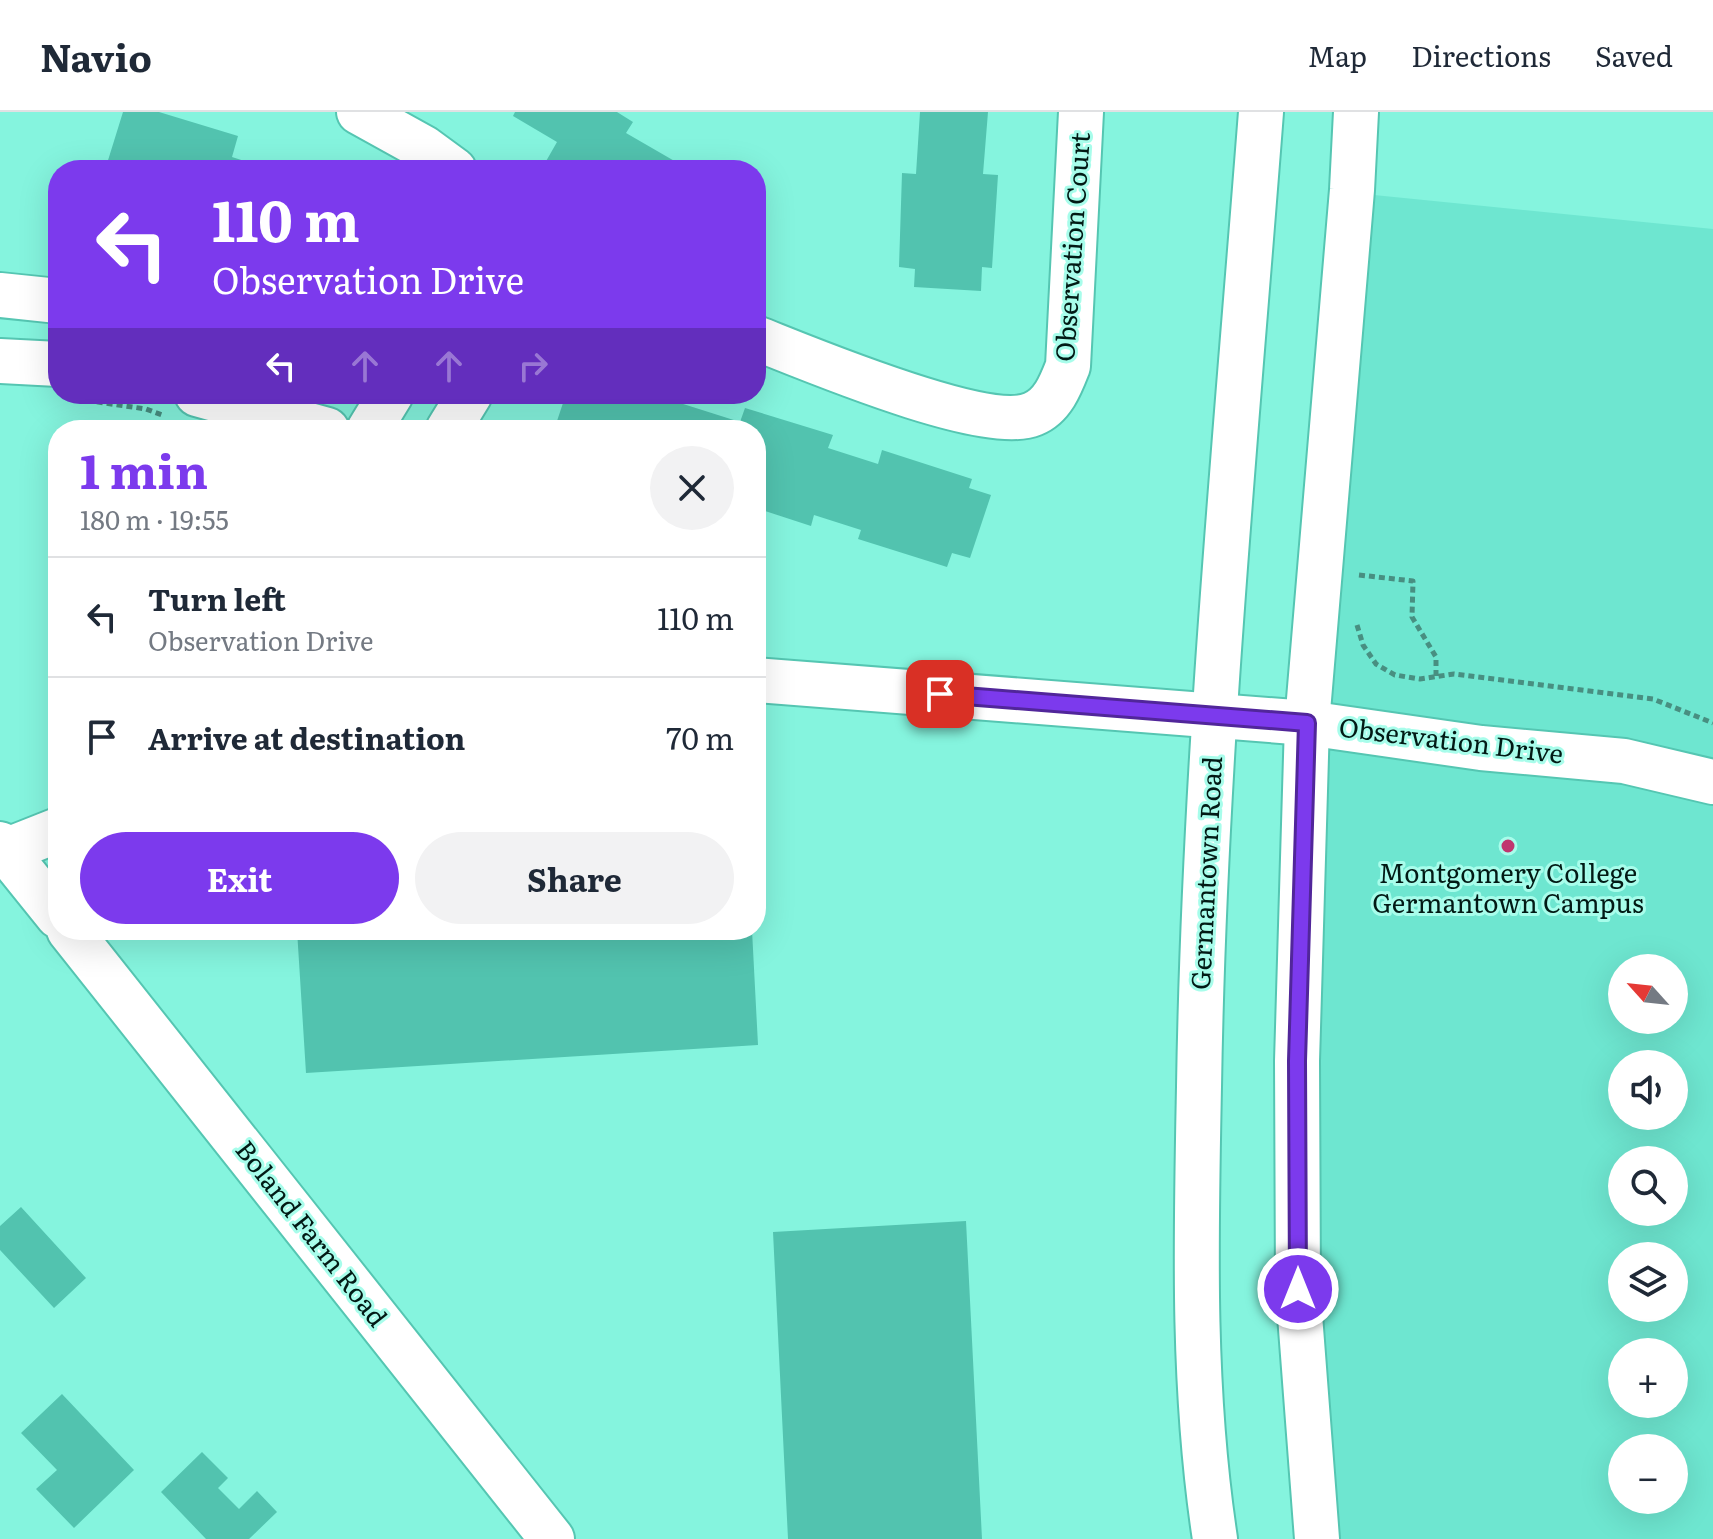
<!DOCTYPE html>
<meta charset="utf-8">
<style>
body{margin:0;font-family:Literata,serif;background:#f2f2f3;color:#1f2937;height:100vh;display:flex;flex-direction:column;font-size:30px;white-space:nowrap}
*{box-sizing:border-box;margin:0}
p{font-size:26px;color:#747a83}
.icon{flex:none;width:44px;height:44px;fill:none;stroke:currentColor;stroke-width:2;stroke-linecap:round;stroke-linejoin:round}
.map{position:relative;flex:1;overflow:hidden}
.panel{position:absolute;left:48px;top:308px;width:718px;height:520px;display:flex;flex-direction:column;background:#fff;border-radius:32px;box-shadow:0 8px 32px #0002}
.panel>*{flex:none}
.banner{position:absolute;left:48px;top:48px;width:718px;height:244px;border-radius:32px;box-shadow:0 8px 32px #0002;background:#7c3aed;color:#fff;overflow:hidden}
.needle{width:52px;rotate:297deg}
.buttons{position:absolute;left:1608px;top:842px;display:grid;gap:16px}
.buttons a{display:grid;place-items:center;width:80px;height:80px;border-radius:50%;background:#fff;box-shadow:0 8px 32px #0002;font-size:40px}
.pin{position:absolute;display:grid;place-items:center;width:68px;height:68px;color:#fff;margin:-34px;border-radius:16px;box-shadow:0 4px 12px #0006}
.me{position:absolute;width:88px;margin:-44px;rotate:0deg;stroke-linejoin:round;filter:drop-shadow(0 0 6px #0008)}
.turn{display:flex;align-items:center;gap:28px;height:168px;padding:0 32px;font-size:36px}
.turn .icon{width:104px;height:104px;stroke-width:2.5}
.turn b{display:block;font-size:56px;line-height:68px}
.lanes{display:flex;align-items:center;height:76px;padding:0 32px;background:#0003;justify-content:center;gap:40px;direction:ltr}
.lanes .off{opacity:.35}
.round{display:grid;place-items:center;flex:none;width:84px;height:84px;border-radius:42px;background:#f2f2f3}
.summary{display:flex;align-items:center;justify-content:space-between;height:136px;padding:0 32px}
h1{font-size:48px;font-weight:700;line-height:60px;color:#7c3aed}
.button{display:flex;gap:16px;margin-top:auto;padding:16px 32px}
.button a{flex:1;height:92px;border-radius:48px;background:#7c3aed;color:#fff;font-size:32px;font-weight:700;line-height:92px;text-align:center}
.button a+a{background:#f2f2f3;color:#1f2937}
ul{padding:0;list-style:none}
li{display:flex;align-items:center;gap:24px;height:120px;padding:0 32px;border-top:2px solid #e0e1e3}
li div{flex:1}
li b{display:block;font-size:30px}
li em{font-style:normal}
header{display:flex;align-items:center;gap:48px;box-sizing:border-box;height:112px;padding:0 40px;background:#fff;border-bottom:2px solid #e0e1e3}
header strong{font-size:38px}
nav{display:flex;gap:44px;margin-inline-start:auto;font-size:28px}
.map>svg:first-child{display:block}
</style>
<header>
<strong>Navio</strong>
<nav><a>Map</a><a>Directions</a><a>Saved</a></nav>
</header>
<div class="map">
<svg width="1713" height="1427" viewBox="0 0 1713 1427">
<rect width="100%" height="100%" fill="#85f4de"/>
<path fill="#6ee6d0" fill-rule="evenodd" d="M 1374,83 L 1713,117 L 1713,1427 L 1317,1427 L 1307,611 ZM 1622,856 L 1674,856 L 1674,908 L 1622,908 ZM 1622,952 L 1674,952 L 1674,1004 L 1622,1004 ZM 1622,1048 L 1674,1048 L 1674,1100 L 1622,1100 ZM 1622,1144 L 1674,1144 L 1674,1196 L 1622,1196 ZM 1622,1240 L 1674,1240 L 1674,1292 L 1622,1292 ZM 1622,1336 L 1674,1336 L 1674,1388 L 1622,1388 Z"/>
<path fill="#52c3af" d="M 123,0 L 159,0 L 238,24 L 232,45 L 272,58 L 105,58 Z
M 515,0 L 617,0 L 633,10 L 626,21 L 690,58 L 541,58 L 557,30 L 513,4 Z
M 920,0 L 988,0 L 983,62 L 998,63 L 992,156 L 982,155 L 981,179 L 914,175 L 915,157 L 899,155 L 902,61 L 916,62 Z
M 566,282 L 683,282 L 680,291 L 740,310 L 745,296 L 833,323 L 828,336 L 878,352 L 882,338 L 972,367 L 969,376 L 991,383 L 970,446 L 952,441 L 947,455 L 858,427 L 861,418 L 814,403 L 811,414 L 756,396 L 756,318 L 554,318 Z
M 297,818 L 752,818 L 758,933 L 306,961 Z
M 21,1095 L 86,1166 L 54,1196 L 0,1138 L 0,1114 Z
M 966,1109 L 982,1427 L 788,1427 L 773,1120 Z
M 62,1282 L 134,1358 L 74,1416 L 36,1377 L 57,1358 L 21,1321 Z
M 202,1340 L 228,1366 L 218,1376 L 239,1397 L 257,1379 L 277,1400 L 249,1427 L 206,1427 L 161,1380 Z"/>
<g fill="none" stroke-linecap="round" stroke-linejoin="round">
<g stroke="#55c6b2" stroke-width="48">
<path id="minor" d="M 359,0 L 424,36 L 454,58
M 0,183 L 58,189
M 756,226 C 807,246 986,322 1033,302 C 1053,294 1061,272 1068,254 L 1081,0
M 0,249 L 58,252
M 197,282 L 327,318
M 369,318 L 391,282
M 448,318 L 470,282
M 756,568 L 1307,611 L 1481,636 L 1624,649 L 1713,670
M 0,732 L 58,804
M 5,739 L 58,718
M 69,818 L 552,1427"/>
</g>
<g stroke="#55c6b2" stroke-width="48">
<path id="major" d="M 1215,1427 C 1192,1277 1196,1126 1199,975 C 1204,650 1236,325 1261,0
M 1317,1427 L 1298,1177 L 1297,949 L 1307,611 L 1352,78 L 1356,0"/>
</g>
<path stroke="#488f81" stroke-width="5" stroke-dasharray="6 4" stroke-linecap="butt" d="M 77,287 L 146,297 L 165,304
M 1359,463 L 1413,469 L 1412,505 L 1436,545 L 1436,564
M 1357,513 L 1363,533 L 1376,552 L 1395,563 L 1420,567 L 1454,562 L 1653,587 L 1713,611"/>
<use href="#minor" stroke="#fff" stroke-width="44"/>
<use href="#major" stroke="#fff" stroke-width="44"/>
</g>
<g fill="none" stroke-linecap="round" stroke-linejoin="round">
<g stroke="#51269a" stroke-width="20">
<path id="route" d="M 940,582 L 1307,611 L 1297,949 L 1298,1177"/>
</g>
<use href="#route" stroke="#7c3aed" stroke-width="14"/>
</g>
<circle fill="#c0366f" stroke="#a8fdeb" stroke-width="3" cx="1508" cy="734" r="8"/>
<g text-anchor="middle" stroke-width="6" stroke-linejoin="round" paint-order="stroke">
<g font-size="26" fill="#021a15" stroke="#a8fdeb">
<text transform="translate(1073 135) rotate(-86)" y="9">Observation Court</text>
<text transform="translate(1451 629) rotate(7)" y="9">Observation Drive</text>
<text transform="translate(1207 761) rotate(-87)" y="9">Germantown Road</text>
<text transform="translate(311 1122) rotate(52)" y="9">Boland Farm Road</text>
</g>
<g font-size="26" fill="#021a15" stroke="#a8fdeb">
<text x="1508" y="771">Montgomery College<tspan x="1508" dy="30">Germantown Campus</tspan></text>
</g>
</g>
</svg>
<div class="buttons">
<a><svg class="needle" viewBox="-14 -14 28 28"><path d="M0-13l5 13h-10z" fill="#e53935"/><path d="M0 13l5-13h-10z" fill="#747a83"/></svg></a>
<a><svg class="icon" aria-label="sound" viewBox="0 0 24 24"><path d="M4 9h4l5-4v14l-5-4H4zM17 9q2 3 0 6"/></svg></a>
<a><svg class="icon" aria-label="search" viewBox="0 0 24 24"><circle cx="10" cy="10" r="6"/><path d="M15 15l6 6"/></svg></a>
<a><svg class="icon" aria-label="layers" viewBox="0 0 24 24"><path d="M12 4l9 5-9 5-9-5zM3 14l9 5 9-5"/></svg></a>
<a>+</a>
<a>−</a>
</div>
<div class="pin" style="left:940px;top:582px;background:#d93025"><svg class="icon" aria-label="arrive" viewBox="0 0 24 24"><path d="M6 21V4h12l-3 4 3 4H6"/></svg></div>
<svg class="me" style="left:1298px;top:1177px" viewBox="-20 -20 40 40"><circle r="17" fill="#7c3aed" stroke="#fff" stroke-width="3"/><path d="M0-11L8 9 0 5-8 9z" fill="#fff"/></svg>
<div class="banner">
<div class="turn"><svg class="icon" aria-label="left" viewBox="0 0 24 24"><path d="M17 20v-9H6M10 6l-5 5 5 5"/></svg><div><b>110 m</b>Observation Drive</div></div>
<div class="lanes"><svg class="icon" aria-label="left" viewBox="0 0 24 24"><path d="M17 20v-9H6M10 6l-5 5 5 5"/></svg><svg class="icon off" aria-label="ahead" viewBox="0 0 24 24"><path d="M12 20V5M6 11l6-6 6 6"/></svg><svg class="icon off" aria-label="ahead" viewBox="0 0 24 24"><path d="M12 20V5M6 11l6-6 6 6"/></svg><svg class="icon off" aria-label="right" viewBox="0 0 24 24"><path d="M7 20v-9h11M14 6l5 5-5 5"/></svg></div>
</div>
<section class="panel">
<div class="summary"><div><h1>1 min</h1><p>180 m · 19:55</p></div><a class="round"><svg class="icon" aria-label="close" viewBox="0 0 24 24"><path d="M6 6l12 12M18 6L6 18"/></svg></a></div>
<ul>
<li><svg class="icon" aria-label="left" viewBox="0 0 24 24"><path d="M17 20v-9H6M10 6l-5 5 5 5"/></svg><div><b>Turn left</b><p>Observation Drive</p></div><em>110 m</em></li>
<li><svg class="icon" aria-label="arrive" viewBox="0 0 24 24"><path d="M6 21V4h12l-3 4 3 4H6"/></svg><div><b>Arrive at destination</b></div><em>70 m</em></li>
</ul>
<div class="button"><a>Exit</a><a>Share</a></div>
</section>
</div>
